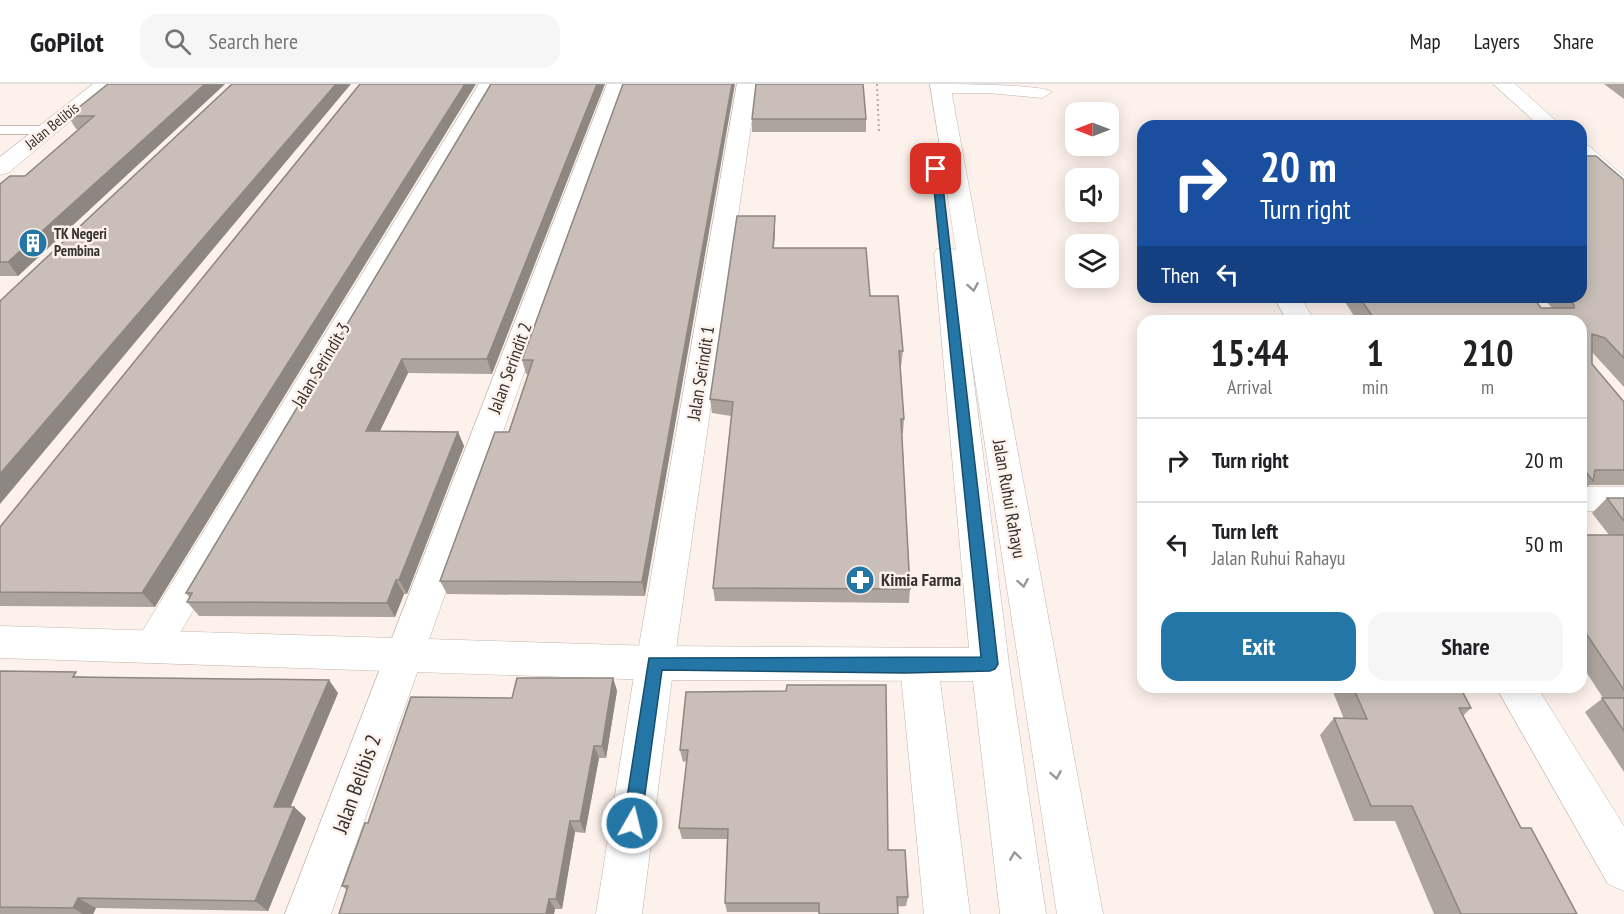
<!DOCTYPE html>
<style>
body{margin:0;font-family:"PT Sans Narrow",sans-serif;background:#f6f6f6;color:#202124;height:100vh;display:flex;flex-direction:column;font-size:22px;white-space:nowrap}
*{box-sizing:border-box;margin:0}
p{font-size:20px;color:#757577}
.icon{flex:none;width:33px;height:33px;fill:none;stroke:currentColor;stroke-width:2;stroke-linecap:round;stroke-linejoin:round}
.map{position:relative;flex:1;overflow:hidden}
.sheet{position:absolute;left:1137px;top:231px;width:450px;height:378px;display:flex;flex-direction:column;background:#fff;border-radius:18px;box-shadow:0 3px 15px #0003}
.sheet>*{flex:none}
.hud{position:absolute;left:1137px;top:36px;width:450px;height:183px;border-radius:18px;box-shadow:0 3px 15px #0003;background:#1a4fa0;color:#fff;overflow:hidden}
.needle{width:39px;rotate:270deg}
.fabs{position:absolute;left:1065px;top:18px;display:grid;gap:12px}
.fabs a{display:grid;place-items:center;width:54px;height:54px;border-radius:12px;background:#fff;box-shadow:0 3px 15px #0003;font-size:30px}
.pin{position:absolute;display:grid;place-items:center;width:51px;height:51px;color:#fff;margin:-26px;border-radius:12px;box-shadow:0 3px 9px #0006}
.me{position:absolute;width:66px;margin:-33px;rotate:8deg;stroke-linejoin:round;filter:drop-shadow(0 0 4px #0008)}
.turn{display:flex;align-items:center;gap:21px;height:126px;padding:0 24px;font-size:27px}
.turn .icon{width:78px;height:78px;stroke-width:2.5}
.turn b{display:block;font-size:42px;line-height:51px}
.then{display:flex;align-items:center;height:57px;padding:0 24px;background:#0003;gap:12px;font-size:22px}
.eta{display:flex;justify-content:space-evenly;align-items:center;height:102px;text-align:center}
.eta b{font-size:36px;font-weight:600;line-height:42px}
.cta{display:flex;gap:12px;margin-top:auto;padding:12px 24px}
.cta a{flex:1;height:69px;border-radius:18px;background:#2476a7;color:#fff;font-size:24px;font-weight:600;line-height:69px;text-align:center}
.cta a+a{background:#f6f6f6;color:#202124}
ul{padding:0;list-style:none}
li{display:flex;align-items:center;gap:18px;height:84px;padding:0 24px;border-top:2px solid #e0e0e0}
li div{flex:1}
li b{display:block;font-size:22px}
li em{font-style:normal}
header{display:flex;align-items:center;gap:36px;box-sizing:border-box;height:84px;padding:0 30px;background:#fff;border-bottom:2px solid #e0e0e0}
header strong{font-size:28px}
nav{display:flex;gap:33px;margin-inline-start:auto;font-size:21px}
.search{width:420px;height:54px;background:#f6f6f6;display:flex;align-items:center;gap:15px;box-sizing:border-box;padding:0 21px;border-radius:18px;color:#757577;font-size:22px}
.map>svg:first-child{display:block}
</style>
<header>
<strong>GoPilot</strong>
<div class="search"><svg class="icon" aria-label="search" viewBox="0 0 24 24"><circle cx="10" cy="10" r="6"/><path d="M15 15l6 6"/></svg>Search here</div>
<nav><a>Map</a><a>Layers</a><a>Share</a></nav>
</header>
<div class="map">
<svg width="1624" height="830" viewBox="0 0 1624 830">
<rect width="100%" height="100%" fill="#fdf2eb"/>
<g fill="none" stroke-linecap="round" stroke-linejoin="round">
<g stroke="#bfb5ae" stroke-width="2">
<path id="lane" d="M 0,42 L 48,42 L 55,46 L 48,50 L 0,50 Z"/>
</g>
<g stroke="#bfb5ae" stroke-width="1">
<path id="street" d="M 479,0 L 499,0 L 166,573 L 153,578 L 140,573 L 134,562 L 140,551 Z
M 607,0 L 627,0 L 331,830 L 285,830 Z
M 737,0 L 757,0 L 674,579 L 642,830 L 596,830 L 636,579 Z
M 932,0 C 952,0 1042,0 1052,8 L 1042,14 L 988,9 L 940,9 L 933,7 L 930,3 Z
M 1493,0 L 1515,0 L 1562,42 L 1540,42 Z
M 1581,61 L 1589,62 L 1624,92 L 1624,111 L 1616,109 L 1581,78 Z
M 1274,213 L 1300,213 L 1315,237 L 1287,237 Z
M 1581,403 L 1624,403 L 1624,427 L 1581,427 Z
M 919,564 L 933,569 L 938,581 L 970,830 L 924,830 L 900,581 L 905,569 Z
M 1496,603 L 1537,603 L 1624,742 L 1624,807 L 1608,800 Z"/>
</g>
<g stroke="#bfb5ae" stroke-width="1">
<path id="secondary" d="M 93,0 L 115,0 L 8,89 L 0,91 L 0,73 Z
M 930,0 L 950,0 L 1103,830 L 1057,830 L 968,250 L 1009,580 L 1046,830 L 1000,830 L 973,597 L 655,596 L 0,574 L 0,542 L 655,562 L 969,564 L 934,170 L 937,165 L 946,163 L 956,166 Z"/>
</g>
<path stroke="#b5aca7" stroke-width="2" stroke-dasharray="2 3" stroke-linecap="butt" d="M 877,0 L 879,47"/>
<use href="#lane" fill="#fff" fill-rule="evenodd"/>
<use href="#street" fill="#fff" fill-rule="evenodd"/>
<use href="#secondary" fill="#fff" fill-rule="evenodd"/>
</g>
<path fill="#ada49e" d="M 108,0 L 225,0 L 18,192 L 0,192 L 0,100 L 25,92 L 79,45 L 76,45 L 68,32 Z
M 360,0 L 155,523 L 0,522 L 0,443 Z
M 491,0 L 492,290 L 408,289 L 380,347 L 458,348 L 464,362 L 407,510 L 404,510 L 395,533 L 199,532 L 187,518 L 190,514 L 186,509 Z
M 623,0 L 645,512 L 447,510 L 440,497 L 509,348 L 528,290 L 526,290 L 522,276 Z
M 1604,0 L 1624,0 L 1624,15 Z
M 752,35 L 866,35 L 866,48 L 752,48 Z
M 1624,96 L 1624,303 L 1592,268 L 1592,280 L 1624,318 L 1624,401 L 1589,401 L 1581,409 L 1581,237 L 1357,237 L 1342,213 L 1533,213 L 1541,224 L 1552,224 L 1543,213 L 1581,213 Z
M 775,132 L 774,164 L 870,212 L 903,267 L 901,282 L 900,282 L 904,335 L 903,349 L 902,349 L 910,505 L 909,519 L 715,517 L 713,504 L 731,332 L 712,329 L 710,315 Z
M 1607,414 L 1624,414 L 1624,688 L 1585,628 L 1603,614 L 1581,580 L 1581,451 L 1609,451 L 1592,429 Z
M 0,587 L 338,609 L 290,723 L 294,723 L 306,734 L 268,827 L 96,824 L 93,830 L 0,830 Z
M 613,594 L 617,607 L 606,674 L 599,674 L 585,749 L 575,748 L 562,825 L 555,825 L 554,830 L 339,830 L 347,806 L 342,802 L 368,739 L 512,614 Z
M 1331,603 L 1460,603 L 1471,624 L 1463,632 L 1521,744 L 1577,830 L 1434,830 L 1395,737 L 1354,737 L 1320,651 L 1334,634 L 1344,635 Z
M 686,608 L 888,766 L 908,813 L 906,822 L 819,828 L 727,828 L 725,819 L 727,755 L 682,755 L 679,744 L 687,677 L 683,678 L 680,666 Z"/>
<path fill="#8d8681" d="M 205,0 L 225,0 L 18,192 L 8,178 Z
M 336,0 L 351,0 L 0,420 L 0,390 Z
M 465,0 L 476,0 L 155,523 L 142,509 Z
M 597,0 L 605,0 L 492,290 L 487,275 Z
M 732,0 L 735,0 L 645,512 L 642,498 Z
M 775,132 L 775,146 L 773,178 L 773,164 Z
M 402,275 L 408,289 L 373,361 L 366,347 Z
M 458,348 L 464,362 L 407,510 L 399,496 Z
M 396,496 L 404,510 L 395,533 L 387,519 Z
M 613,594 L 617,607 L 606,674 L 602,662 Z
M 329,596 L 338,609 L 286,734 L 274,723 Z
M 594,662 L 599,674 L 585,749 L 580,737 Z
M 294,723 L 306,734 L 268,827 L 255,817 Z
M 570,737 L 575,748 L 562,825 L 556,815 Z
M 78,814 L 96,824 L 93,830 L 83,830 L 73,824 Z
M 549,815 L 555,825 L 554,830 L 546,830 Z"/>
<path fill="#c9bfb8" stroke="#8d8681" stroke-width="1.5" d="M 108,0 L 205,0 L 8,178 L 0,178 L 0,100 L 10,92 L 25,92 L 94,32 L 68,32 Z
M 232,0 L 336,0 L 0,390 L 0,217 Z
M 360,0 L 465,0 L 142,509 L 0,508 L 0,443 Z
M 491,0 L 597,0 L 487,275 L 402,275 L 366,347 L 458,348 L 399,496 L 396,496 L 387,519 L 187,518 L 192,509 L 186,509 Z
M 623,0 L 732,0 L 642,498 L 440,497 L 495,348 L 509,348 L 533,276 L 522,276 Z
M 756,0 L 863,0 L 866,35 L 752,35 Z
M 1581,72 L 1596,72 L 1624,96 L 1624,274 L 1605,254 L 1592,250 L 1592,280 L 1624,318 L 1624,386 L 1595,386 L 1593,397 L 1586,388 L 1581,387 L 1581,237 L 1362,237 L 1359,233 L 1373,233 L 1359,213 L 1533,213 L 1541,224 L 1574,224 L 1574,221 L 1567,213 L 1581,213 Z
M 737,132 L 775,132 L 773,164 L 866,164 L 870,212 L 898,212 L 903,267 L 899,267 L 904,335 L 901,335 L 910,505 L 713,504 L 733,318 L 710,315 Z
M 1607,414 L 1624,414 L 1624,437 Z
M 1581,451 L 1624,451 L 1624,606 L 1581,542 Z
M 0,587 L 76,588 L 73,593 L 329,596 L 274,723 L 294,723 L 255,817 L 78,814 L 73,824 L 0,823 Z
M 517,594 L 613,594 L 602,662 L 594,662 L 580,737 L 570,737 L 556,815 L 549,815 L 546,830 L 339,830 L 348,802 L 342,802 L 365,739 L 368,739 L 411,613 L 512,614 Z
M 787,601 L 886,601 L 888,766 L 905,766 L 908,813 L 897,813 L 898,830 L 819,830 L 819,819 L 725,819 L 728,745 L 679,744 L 688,666 L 680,666 L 686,608 L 786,607 Z
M 1353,603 L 1460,603 L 1471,624 L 1459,624 L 1521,744 L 1531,744 L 1577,830 L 1461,830 L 1412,722 L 1371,722 L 1334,634 L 1367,635 Z
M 1602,614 L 1624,614 L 1624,647 Z"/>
<defs><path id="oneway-chevron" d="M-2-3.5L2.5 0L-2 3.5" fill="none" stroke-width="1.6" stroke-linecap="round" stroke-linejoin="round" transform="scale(1.5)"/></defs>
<g stroke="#9a9897">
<use href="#oneway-chevron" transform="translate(973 203) rotate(80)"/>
<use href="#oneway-chevron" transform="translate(1023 499) rotate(80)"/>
<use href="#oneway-chevron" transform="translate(1056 691) rotate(80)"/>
<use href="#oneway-chevron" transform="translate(1015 772) rotate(-98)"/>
</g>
<path fill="#2476a7" stroke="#174d6d" stroke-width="1.5" d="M 936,82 L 941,85 L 998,580 L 995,585 L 990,587 L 905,589 L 662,586 L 641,739 L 638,745 L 632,747 L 626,745 L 623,739 L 649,574 L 981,573 L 932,85 Z"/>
<defs>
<g id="building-disc" transform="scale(1.5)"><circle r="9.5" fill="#2476a7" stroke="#fdf2eb"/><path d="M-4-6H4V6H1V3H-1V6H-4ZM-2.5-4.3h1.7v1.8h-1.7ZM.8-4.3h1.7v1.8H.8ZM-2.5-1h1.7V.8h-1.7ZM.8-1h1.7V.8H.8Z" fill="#fff"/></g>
<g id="pharmacy-disc" transform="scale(1.5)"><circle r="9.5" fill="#2476a7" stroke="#fdf2eb"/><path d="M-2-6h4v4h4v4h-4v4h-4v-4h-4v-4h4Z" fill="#fff"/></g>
</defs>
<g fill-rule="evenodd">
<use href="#building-disc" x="33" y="159"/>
<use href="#pharmacy-disc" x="860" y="496"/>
</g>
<g text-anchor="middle" stroke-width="5" stroke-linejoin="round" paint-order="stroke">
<g font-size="15" fill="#36322f" stroke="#fdf2eb">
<text transform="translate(52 42) rotate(-39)" y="5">Jalan Belibis</text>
</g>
<g font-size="15" font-weight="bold" fill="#36322f" stroke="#fdf2eb" text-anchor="start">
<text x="54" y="155">TK Negeri<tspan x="54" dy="17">Pembina</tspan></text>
</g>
<g font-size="18" fill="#36322f" stroke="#fdf2eb">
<text transform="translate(321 281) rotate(-59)" y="6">Jalan Serindit 3</text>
<text transform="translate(510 284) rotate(-70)" y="6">Jalan Serindit 2</text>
<text transform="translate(701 289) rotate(-81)" y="6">Jalan Serindit 1</text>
<text transform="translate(1009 415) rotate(80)" y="6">Jalan Ruhui Rahayu</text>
</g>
<g font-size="18" font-weight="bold" fill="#36322f" stroke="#fdf2eb" text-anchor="start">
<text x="881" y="502">Kimia Farma</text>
</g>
<g font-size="21" fill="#36322f" stroke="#fdf2eb">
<text transform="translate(357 700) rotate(-70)" y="7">Jalan Belibis 2</text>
</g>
</g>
</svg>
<div class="fabs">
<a><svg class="needle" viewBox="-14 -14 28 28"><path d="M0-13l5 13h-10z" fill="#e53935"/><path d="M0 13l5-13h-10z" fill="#757577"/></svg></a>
<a><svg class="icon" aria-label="sound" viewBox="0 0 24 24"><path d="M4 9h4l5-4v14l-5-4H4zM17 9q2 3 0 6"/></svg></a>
<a><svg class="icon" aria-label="layers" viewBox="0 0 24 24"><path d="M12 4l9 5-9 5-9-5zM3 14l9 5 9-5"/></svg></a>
</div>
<div class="pin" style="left:936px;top:85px;background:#d93025"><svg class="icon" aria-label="arrive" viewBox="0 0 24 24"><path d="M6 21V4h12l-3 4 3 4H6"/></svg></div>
<svg class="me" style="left:632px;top:739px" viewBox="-20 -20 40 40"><circle r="17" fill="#2476a7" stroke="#fff" stroke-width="3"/><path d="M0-11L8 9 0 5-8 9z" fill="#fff"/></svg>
<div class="hud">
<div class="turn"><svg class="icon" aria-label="right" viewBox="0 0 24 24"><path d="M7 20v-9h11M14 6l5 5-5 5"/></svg><div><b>20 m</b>Turn right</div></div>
<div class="then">Then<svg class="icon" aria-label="left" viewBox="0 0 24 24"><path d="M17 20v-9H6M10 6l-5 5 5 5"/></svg></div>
</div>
<section class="sheet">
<div class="eta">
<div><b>15:44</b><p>Arrival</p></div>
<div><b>1</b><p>min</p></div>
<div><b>210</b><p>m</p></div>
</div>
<ul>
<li><svg class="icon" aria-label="right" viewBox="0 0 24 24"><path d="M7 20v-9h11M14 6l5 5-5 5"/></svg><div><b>Turn right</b></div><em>20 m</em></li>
<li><svg class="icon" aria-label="left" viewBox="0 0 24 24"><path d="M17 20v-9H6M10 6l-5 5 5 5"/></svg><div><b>Turn left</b><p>Jalan Ruhui Rahayu</p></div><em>50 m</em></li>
</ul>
<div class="cta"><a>Exit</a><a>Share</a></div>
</section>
</div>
